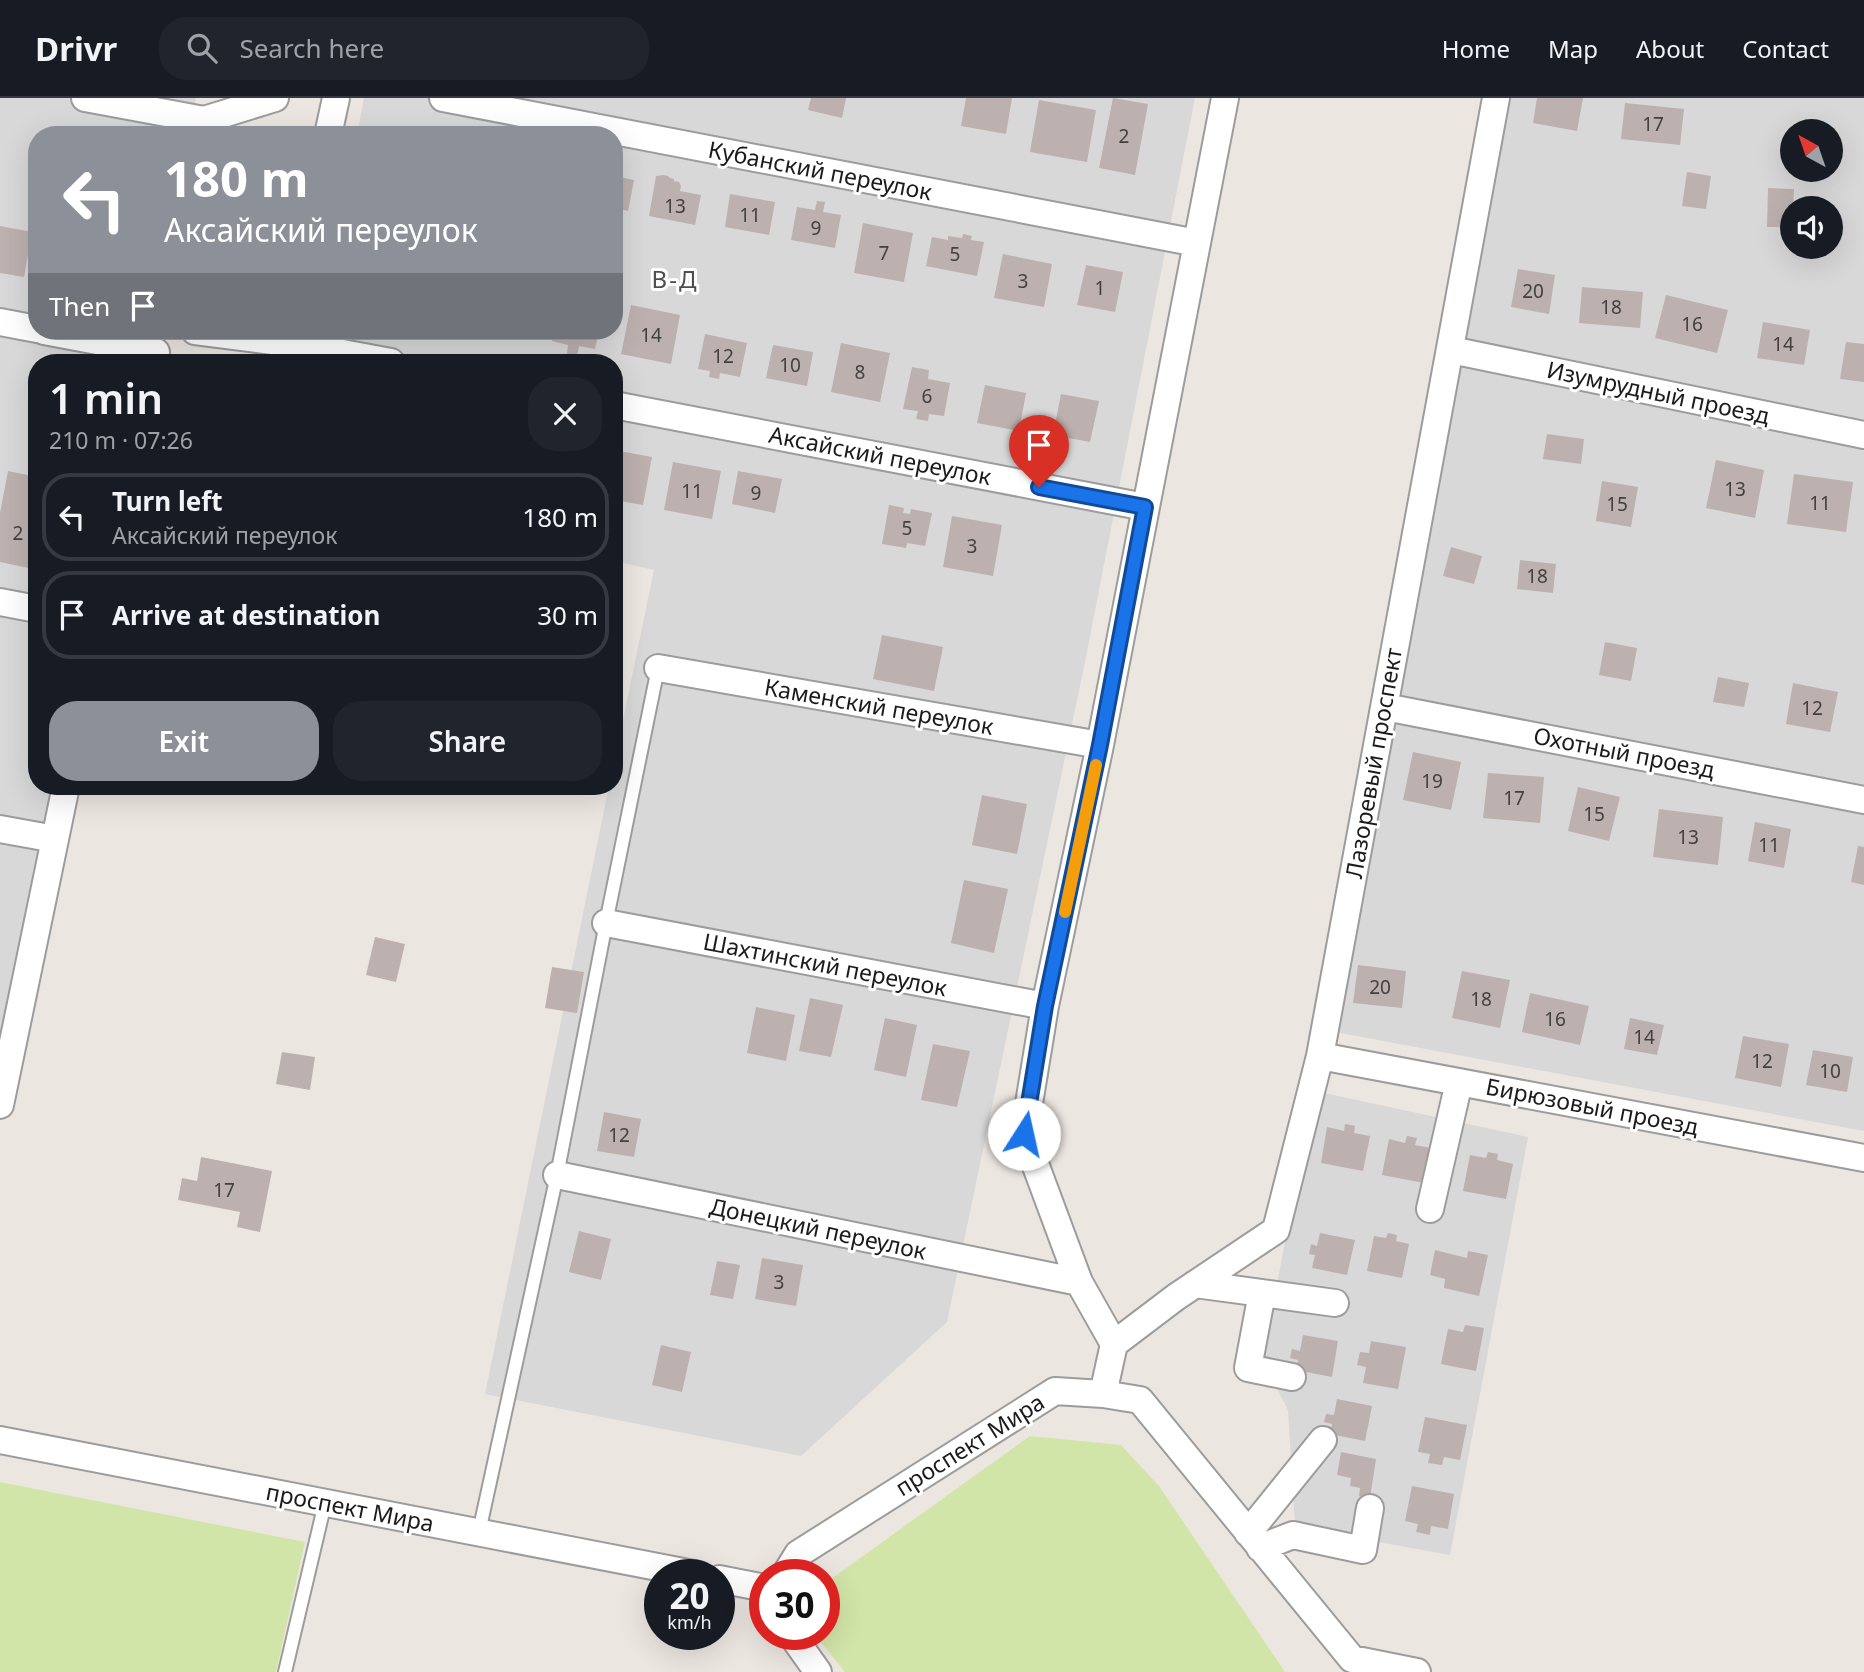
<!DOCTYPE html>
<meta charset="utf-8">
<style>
body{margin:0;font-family:"Noto Sans",sans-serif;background:#20242c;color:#f1f3f6;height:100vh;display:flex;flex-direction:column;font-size:26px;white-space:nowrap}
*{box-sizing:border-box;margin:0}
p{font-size:23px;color:#9ea1a6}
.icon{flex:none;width:38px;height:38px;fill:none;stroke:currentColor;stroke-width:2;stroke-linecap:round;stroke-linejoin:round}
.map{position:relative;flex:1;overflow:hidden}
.drawer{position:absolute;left:28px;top:256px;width:595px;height:441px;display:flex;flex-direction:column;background:#171b24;border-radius:28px;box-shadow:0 7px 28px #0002}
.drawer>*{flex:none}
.top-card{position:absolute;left:28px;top:28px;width:595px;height:214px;border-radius:28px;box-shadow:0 7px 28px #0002;background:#8c9099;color:#fff;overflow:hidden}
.needle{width:46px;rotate:320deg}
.controls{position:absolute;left:1780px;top:21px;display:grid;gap:14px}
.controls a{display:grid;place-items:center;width:63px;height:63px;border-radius:50%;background:#171b24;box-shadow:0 7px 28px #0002;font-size:35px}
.speed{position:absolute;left:644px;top:1461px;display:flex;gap:14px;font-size:35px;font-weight:700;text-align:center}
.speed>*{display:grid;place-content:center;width:91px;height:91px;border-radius:50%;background:#171b24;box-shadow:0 7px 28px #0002;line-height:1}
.speed small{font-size:18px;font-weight:400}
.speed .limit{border:10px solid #d22;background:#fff;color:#111}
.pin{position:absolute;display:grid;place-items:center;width:60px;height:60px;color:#fff;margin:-72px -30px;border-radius:50% 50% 50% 0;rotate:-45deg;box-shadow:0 0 7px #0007}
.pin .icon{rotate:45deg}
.me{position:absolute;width:77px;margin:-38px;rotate:10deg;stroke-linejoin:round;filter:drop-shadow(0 0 5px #0008)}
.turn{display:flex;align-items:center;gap:24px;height:147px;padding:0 21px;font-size:32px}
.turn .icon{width:91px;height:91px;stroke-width:2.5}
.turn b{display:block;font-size:49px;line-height:60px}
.then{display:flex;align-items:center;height:66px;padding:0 21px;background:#0003;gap:14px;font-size:26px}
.round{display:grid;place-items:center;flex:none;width:74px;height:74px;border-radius:28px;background:#20242c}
.head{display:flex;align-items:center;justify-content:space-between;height:119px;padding:0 21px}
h1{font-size:42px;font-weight:600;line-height:52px}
.cta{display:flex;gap:14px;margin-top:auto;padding:14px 21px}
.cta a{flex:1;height:80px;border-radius:28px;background:#8c9099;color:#fff;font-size:28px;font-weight:600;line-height:80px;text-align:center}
.cta a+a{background:#20242c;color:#f1f3f6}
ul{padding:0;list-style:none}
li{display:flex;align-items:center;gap:21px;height:88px;margin:0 14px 10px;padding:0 7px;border:4px solid #363941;border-radius:28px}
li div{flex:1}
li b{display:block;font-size:26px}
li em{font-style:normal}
header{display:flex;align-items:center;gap:42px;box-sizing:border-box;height:98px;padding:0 35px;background:#171b24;border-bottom:2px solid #363941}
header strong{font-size:33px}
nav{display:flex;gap:38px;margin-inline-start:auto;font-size:24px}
.search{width:490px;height:63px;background:#20242c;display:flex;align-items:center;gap:18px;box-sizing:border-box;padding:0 24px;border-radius:28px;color:#9ea1a6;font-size:26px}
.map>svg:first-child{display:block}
</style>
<header>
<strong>Drivr</strong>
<div class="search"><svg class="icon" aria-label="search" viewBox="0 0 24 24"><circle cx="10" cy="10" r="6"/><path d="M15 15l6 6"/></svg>Search here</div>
<nav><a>Home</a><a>Map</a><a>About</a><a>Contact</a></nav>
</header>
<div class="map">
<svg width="1864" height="1574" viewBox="0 0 1864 1574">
<rect width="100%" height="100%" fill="#ece6e1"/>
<path fill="#d9d8d8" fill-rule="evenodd" d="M 0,0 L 196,0 L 189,37 L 37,37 L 37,233 L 150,233 L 143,264 L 37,264 L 37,688 L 59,688 L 0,983 Z
M 364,0 L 1195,0 L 1085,564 L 947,1224 L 801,1358 L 485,1296 L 609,688 L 614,688 L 614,665 L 654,472 L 614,463 L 614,264 L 312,264 L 318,233 L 614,233 L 614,37 L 357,37 Z
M 1506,0 L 1864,0 L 1864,1033 L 1330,933 ZM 1792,33 L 1830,33 L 1830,72 L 1792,72 ZM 1792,110 L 1830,110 L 1830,149 L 1792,149 Z
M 1315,993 L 1528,1039 L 1450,1457 L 1295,1429 L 1288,1312 L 1262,1261 Z"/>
<path fill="#d2e5a8" d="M 1030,1338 L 1121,1347 L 1159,1388 L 1285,1574 L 845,1574 L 815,1537 L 824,1536 L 824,1486 Z
M 0,1384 L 305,1444 L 276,1574 L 0,1574 Z"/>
<path fill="#bcb1ae" d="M 811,0 L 846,0 L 842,20 L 808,12 Z
M 966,0 L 1012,0 L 1006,36 L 961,28 Z
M 1113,0 L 1148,6 L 1135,77 L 1099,70 Z
M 1537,0 L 1583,0 L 1577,33 L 1533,25 Z
M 1039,2 L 1096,12 L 1087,64 L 1030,54 Z
M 1625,5 L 1684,11 L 1680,47 L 1621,41 Z
M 1687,74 L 1711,78 L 1706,111 L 1682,108 Z
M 663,77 L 668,78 L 670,80 L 674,81 L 674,83 L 679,84 L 681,88 L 680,93 L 701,97 L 695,127 L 649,118 L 656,78 Z
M 614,78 L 634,82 L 628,113 L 614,110 Z
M 1768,90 L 1794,91 L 1792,129 L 1767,129 Z
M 730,96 L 775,104 L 769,137 L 725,129 Z
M 817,103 L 825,104 L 823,114 L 841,117 L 835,150 L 791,142 L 797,109 L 815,112 Z
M 863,125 L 913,135 L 904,184 L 854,175 Z
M 0,128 L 32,134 L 24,179 L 0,175 Z
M 963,136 L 972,138 L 971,142 L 984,144 L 977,178 L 926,168 L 932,139 L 948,142 L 948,138 L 962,140 Z
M 1003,156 L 1052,166 L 1044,209 L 994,200 Z
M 1086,167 L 1123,174 L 1115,214 L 1077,207 Z
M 1518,171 L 1555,177 L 1549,216 L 1511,209 Z
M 1582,189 L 1643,194 L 1640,230 L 1579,225 Z
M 1666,197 L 1728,212 L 1717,255 L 1655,240 Z
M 631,207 L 680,217 L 671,266 L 621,256 Z
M 1763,224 L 1810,232 L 1804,267 L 1757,260 Z
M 554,233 L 599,233 L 595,251 L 579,248 L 577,258 L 567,256 L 568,247 L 552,243 Z
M 705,236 L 747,245 L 740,279 L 720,275 L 719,281 L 709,279 L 710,273 L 698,271 Z
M 1846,244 L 1864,246 L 1864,284 L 1840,281 Z
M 841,245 L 890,255 L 880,304 L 831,294 Z
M 773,247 L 813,254 L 807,288 L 766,280 Z
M 912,269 L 929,272 L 928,281 L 950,285 L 944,318 L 929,316 L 928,323 L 916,321 L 918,313 L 903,311 Z
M 985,287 L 1026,295 L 1019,333 L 977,325 Z
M 1061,296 L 1099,303 L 1090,344 L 1053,337 Z
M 1547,336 L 1584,341 L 1581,366 L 1543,361 Z
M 614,352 L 652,359 L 643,407 L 614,402 Z
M 1716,362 L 1764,372 L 1755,420 L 1706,410 Z
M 673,364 L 721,373 L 712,421 L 664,412 Z
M 8,373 L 37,379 L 37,454 L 33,471 L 0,464 L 0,415 Z
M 738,373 L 782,381 L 775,415 L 732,406 Z
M 1794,376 L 1853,384 L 1846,434 L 1787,426 Z
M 1602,383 L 1638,389 L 1631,429 L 1596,423 Z
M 889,407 L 904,410 L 903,415 L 910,416 L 911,411 L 932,415 L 925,448 L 907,445 L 906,450 L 882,446 Z
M 952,418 L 1002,427 L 993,478 L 943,469 Z
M 1451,449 L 1482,458 L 1474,486 L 1443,478 Z
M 1520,462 L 1556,466 L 1553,495 L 1517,491 Z
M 882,537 L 943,549 L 934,593 L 873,581 Z
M 1605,544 L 1637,550 L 1631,583 L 1599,577 Z
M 1718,579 L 1749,585 L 1744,609 L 1713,604 Z
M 1793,585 L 1838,594 L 1830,634 L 1786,626 Z
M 1413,654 L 1461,664 L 1451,712 L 1403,702 Z
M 1488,675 L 1544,679 L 1540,725 L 1483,720 Z
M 1578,689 L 1620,699 L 1609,743 L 1568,733 Z
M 982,697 L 1027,706 L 1017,756 L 972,747 Z
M 1659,711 L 1723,719 L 1718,767 L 1653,759 Z
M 1755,724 L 1791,731 L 1784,770 L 1748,763 Z
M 1858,748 L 1864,749 L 1864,787 L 1851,784 Z
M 964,782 L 1008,791 L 994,855 L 951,845 Z
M 375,839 L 405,846 L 396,884 L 366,877 Z
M 1358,867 L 1406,873 L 1402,910 L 1353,905 Z
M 552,869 L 584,874 L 577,915 L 545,910 Z
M 1462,873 L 1510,882 L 1500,930 L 1452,920 Z
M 1530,895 L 1589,908 L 1580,947 L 1522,934 Z
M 810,900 L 843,907 L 831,959 L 799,953 Z
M 756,909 L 795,917 L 786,963 L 747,955 Z
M 885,920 L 917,927 L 906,979 L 874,972 Z
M 1630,920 L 1664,927 L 1657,957 L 1624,951 Z
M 1743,938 L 1789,946 L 1781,989 L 1735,980 Z
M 933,946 L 970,953 L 957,1009 L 921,1002 Z
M 1813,952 L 1853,959 L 1847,994 L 1806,987 Z
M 282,954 L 315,959 L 310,992 L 276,986 Z
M 604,1014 L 641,1021 L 634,1059 L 597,1053 Z
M 1345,1026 L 1355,1028 L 1354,1035 L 1370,1038 L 1363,1073 L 1321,1065 L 1327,1029 L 1344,1033 Z
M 1407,1038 L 1417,1040 L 1415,1047 L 1431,1050 L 1424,1085 L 1382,1077 L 1389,1041 L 1405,1045 Z
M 1488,1054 L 1498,1056 L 1497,1062 L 1513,1066 L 1506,1101 L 1463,1093 L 1470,1057 L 1486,1060 Z
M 201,1059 L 272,1073 L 260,1134 L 237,1129 L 240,1114 L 178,1102 L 182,1080 L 197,1083 Z
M 579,1133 L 611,1141 L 601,1182 L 569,1174 Z
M 1320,1135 L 1355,1142 L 1347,1177 L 1312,1170 L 1315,1157 L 1309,1156 L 1311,1146 L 1317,1148 Z
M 1388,1135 L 1397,1137 L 1396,1143 L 1409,1146 L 1402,1180 L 1367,1173 L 1374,1138 L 1386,1140 Z
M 1435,1152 L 1467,1160 L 1468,1153 L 1488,1157 L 1479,1198 L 1444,1190 L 1445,1181 L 1430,1177 Z
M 762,1160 L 803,1167 L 796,1208 L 755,1201 Z
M 717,1163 L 740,1167 L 733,1201 L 710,1197 Z
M 1465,1227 L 1484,1230 L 1476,1273 L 1441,1266 L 1448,1231 L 1463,1234 Z
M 1303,1237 L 1338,1243 L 1332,1279 L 1296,1272 L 1298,1262 L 1290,1260 L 1292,1251 L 1300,1253 Z
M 1371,1243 L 1406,1249 L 1398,1291 L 1363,1285 L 1366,1269 L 1357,1267 L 1360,1254 L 1369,1255 Z
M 661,1247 L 691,1254 L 682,1294 L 652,1287 Z
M 1337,1301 L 1372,1308 L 1365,1343 L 1330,1336 L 1332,1326 L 1324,1324 L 1326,1316 L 1334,1317 Z
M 1425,1319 L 1467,1327 L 1460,1362 L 1444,1359 L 1442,1367 L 1428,1365 L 1430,1356 L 1418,1354 Z
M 1341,1354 L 1376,1361 L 1370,1400 L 1359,1398 L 1360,1390 L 1350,1388 L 1351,1380 L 1337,1377 Z
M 1412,1388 L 1454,1396 L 1448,1431 L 1431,1428 L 1430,1437 L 1416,1434 L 1418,1426 L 1405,1423 Z"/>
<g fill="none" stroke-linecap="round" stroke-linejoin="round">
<g stroke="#9c9c9c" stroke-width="16">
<path id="lane" d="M 479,1434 L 557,1077 L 606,825 L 658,570
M 285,1574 L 325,1405"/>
</g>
<g stroke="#9c9c9c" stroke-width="30">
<path id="street" d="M 85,0 L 204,22 L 275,0
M 443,0 L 1197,145
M 328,37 L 336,0
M 0,224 L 37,231
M 44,233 L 156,254
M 195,233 L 288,245 L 391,264
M 1451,252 L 1864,337
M 614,307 L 1145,409
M 0,504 L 37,511
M 658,570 L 1100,647
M 1385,609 L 1864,702
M 0,731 L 55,741
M 606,825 L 1045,908
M 1320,958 L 1864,1060
M 0,1007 L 66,688
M 557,1077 L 1079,1184
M 1430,1111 L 1459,984
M 1195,1186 L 1335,1205
M 1262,1195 L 1248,1270 L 1292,1279
M 1114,1246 L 1079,1184 L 1024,1036 L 1045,908 L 1100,647 L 1225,0
M 1103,1296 L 1114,1246 L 1176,1199 L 1276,1132 L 1320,958 L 1496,0
M 0,1342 L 699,1477
M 1248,1435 L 1323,1342
M 1260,1450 L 1293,1437 L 1363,1452 L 1370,1410
M 785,1477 L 798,1456 L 1055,1293 L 1103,1296 L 1140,1302 L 1352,1561 L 1417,1574
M 719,1481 L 765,1490
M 791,1536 L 818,1574"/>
</g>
<use href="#lane" stroke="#fff" stroke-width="12"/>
<use href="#street" stroke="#fff" stroke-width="26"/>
</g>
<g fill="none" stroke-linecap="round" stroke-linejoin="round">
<g stroke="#114b97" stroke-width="18">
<path id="route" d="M 1024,1036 L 1045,908 L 1100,647 L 1145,409 L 1039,389"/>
</g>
<use href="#route" stroke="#1a73e8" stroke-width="12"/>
<path stroke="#f59e0b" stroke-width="12" d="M 1065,814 L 1096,667"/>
</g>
<g text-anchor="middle" stroke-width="6" stroke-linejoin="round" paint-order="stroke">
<g font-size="19" fill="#434040">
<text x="1653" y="33">17</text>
<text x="1124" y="45">2</text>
<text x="675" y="115">13</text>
<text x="750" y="124">11</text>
<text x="816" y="137">9</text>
<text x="884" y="162">7</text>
<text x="955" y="163">5</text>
<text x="1023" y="190">3</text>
<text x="1100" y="197">1</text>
<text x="1533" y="200">20</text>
<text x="1611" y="216">18</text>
<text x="1692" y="233">16</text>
<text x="651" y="244">14</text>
<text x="1783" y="253">14</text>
<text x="723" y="265">12</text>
<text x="790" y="274">10</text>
<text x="860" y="281">8</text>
<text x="927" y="305">6</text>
<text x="1735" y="398">13</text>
<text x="692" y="400">11</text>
<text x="756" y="402">9</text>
<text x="1820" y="412">11</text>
<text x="1617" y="413">15</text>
<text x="907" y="437">5</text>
<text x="18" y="442">2</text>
<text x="972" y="455">3</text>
<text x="1537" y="485">18</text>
<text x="1812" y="617">12</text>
<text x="1432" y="690">19</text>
<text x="1514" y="707">17</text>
<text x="1594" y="723">15</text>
<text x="1688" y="746">13</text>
<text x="1769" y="754">11</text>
<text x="1380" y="896">20</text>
<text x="1481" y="908">18</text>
<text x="1555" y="928">16</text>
<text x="1644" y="946">14</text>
<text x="1762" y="970">12</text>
<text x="1830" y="980">10</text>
<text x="619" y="1044">12</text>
<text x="224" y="1099">17</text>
<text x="779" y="1191">3</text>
</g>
<g font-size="23" fill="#1b1b1b" stroke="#fff">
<text transform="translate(820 73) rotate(11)" y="8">Кубанский переулок</text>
<text transform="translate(1658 295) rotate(12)" y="8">Изумрудный проезд</text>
<text transform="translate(880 358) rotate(11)" y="8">Аксайский переулок</text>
<text transform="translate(879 609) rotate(10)" y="8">Каменский переулок</text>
<text transform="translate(1624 655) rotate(11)" y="8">Охотный проезд</text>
<text transform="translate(1374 665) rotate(-80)" y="8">Лазоревый проспект</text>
<text transform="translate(825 867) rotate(11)" y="8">Шахтинский переулок</text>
<text transform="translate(1592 1009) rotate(11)" y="8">Бирюзовый проезд</text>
<text transform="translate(818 1131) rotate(12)" y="8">Донецкий переулок</text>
<text transform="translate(970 1347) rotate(-32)" y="8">проспект Мира</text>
<text transform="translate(350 1410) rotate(11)" y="8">проспект Мира</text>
</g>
<g font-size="24" letter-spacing="2" fill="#4e4e4e" stroke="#fff">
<text x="675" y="190">В-Д</text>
</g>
</g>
</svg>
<div class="controls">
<a><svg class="needle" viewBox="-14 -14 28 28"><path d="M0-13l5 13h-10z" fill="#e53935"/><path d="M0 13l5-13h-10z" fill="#9ea1a6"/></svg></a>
<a><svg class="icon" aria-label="sound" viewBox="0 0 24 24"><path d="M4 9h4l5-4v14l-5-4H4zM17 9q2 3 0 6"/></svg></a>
</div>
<div class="speed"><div>20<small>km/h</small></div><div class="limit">30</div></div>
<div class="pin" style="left:1039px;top:389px;background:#d93025"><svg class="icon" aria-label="arrive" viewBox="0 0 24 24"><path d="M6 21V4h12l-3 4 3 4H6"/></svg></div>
<svg class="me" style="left:1024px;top:1036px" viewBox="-20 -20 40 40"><circle r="19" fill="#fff"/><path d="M0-13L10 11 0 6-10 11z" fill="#1a73e8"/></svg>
<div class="top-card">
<div class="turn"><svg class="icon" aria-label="left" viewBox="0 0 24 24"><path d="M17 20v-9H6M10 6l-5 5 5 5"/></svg><div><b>180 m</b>Аксайский переулок</div></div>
<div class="then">Then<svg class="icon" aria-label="arrive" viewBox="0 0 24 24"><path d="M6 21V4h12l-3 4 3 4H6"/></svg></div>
</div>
<section class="drawer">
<div class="head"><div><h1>1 min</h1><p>210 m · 07:26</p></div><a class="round"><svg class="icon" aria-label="close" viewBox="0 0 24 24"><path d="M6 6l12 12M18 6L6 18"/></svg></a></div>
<ul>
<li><svg class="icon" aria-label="left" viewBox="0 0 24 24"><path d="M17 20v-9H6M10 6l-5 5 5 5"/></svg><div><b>Turn left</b><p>Аксайский переулок</p></div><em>180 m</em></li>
<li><svg class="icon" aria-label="arrive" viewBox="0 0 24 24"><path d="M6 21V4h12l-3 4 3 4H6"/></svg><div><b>Arrive at destination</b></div><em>30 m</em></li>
</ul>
<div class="cta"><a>Exit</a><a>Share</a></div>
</section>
</div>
